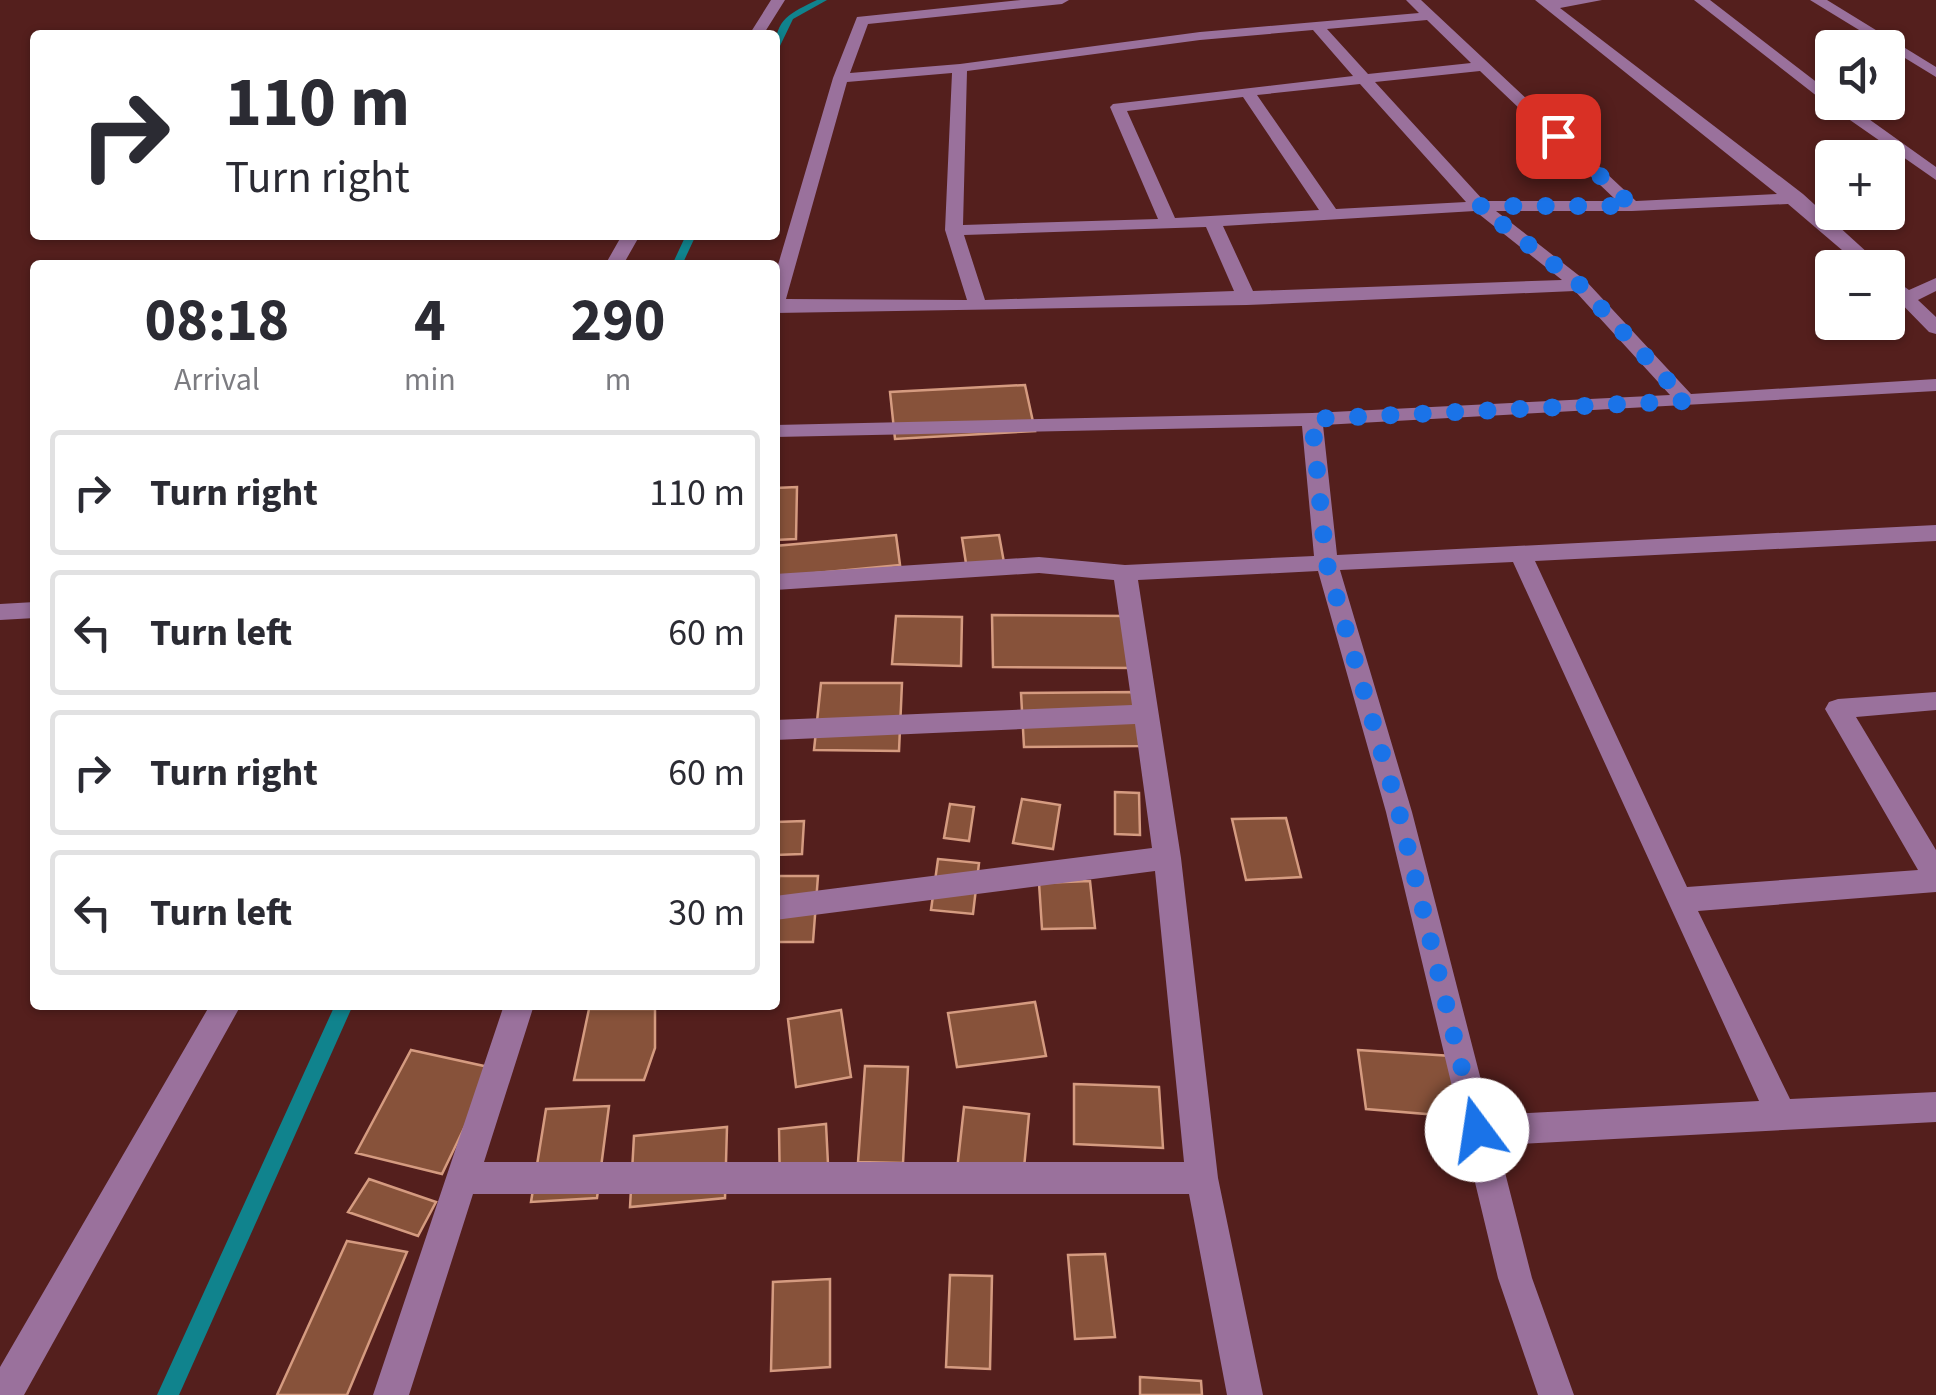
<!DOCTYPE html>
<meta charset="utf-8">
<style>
body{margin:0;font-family:"Source Sans 3",sans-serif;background:#f2f2f3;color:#2b2b33;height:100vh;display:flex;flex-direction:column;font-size:38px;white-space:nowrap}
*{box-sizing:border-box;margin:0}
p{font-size:32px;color:#7c7c81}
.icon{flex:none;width:55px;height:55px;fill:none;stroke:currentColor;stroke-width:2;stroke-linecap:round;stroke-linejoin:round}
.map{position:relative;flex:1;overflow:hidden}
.panel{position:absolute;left:30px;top:260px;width:750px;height:750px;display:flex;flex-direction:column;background:#fff;border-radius:10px;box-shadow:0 2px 8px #0004}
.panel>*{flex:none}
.top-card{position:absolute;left:30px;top:30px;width:750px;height:210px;border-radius:10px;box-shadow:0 2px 8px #0004;background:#fff;color:#2b2b33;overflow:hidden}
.controls{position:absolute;left:1815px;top:30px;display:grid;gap:20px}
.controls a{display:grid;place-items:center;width:90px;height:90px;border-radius:10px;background:#fff;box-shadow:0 2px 8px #0004;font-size:50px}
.pin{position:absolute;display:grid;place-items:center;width:85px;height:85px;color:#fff;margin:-42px;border-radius:20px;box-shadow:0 5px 15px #0006}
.me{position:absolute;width:110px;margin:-55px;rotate:346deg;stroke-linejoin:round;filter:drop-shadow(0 0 8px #0008)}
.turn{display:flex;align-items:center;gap:35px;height:210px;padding:0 30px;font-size:45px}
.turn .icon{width:130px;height:130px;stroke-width:2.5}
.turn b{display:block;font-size:70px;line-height:85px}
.eta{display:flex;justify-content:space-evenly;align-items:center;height:170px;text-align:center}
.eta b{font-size:60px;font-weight:700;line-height:70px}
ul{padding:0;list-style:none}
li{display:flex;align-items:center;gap:30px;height:125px;margin:0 20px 15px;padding:0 10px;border:5px solid #e1e1e2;border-radius:10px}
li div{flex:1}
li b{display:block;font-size:38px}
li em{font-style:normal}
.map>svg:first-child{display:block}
</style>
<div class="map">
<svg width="1936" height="1395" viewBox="0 0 1936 1395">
<rect width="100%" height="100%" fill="#541f1d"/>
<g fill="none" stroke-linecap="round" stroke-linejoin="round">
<path fill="#10838d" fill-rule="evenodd" d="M 817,0 L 827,0 L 793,19 L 779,48 L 775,51 C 775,18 791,13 817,0 Z
M 686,235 L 696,235 L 682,265 L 672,265 Z
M 335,1005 L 353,1005 L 179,1395 L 157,1395 Z"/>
</g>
<path fill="#87523a" stroke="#d59b80" stroke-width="2.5" d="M 1025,385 L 1035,431 L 895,439 L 890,392 Z
M 797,487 L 796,539 L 775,540 L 775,488 Z
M 896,535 L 900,565 L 775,577 L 775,546 Z
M 999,535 L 1005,568 L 967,570 L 962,538 Z
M 992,615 L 1131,616 L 1136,668 L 993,667 Z
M 896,616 L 962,617 L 961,666 L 892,664 Z
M 821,683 L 902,683 L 899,751 L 814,750 Z
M 1136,692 L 1143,746 L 1024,747 L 1021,693 Z
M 1115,792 L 1139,793 L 1140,835 L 1115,834 Z
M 1022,799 L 1060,805 L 1053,849 L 1013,843 Z
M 950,804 L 974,807 L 969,841 L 944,838 Z
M 1286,818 L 1301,877 L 1246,880 L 1232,819 Z
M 804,821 L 802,854 L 775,855 L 775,822 Z
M 938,859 L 979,863 L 973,914 L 931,910 Z
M 779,876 L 818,876 L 813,942 L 775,942 Z
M 1090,881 L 1095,928 L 1042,929 L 1039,883 Z
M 1035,1002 L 1046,1056 L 957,1067 L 948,1013 Z
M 589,1009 L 655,1009 L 655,1048 L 644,1080 L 574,1080 Z
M 841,1010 L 851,1077 L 796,1087 L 788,1019 Z
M 411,1050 L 493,1068 L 442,1174 L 356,1153 Z
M 1358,1050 L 1452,1056 L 1463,1117 L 1366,1109 Z
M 865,1066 L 908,1067 L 903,1163 L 858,1162 Z
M 1074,1084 L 1159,1087 L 1163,1148 L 1074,1144 Z
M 609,1106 L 597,1198 L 531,1202 L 546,1109 Z
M 964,1107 L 1029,1114 L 1023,1179 L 957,1170 Z
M 826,1124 L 829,1184 L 780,1190 L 779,1129 Z
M 727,1127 L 725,1198 L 630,1207 L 634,1136 Z
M 369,1179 L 436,1202 L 418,1236 L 348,1212 Z
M 347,1241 L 407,1252 L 347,1395 L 277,1395 Z
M 1105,1254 L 1115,1337 L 1075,1339 L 1068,1255 Z
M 950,1275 L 992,1276 L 990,1369 L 946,1367 Z
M 830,1279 L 830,1367 L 771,1371 L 773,1282 Z
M 1140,1377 L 1201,1381 L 1202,1395 L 1140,1395 Z"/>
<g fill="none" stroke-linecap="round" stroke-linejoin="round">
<path fill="#9a719c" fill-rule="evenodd" d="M 771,0 L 785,0 L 763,35 L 749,35 Z
M 1021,0 L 1069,0 L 1062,4 L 868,24 L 850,73 L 960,64 L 1200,32 L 1419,13 L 1406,0 L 1421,0 L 1636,201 L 1777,194 L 1535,0 L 1602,0 L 1560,8 L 1803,194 L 1880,264 L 1883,268 L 1863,268 L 1788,204 L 1632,211 L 1496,211 L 1586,281 L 1691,394 L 1936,379 L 1936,391 L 1323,425 L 1337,555 L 1936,525 L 1936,541 L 1535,561 L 1687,887 L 1918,870 L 1825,709 L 1829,702 L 1838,699 L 1936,692 L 1936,710 L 1856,717 L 1936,850 L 1936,892 L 1698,911 L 1790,1099 L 1936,1092 L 1936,1122 L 1498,1145 L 1532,1278 L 1574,1395 L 1538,1395 L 1498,1278 L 1386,812 L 1318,571 L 1138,580 L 1181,858 L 1218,1178 L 1263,1395 L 1227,1395 L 1189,1194 L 473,1194 L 409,1395 L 373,1395 L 504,1005 L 534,1005 L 484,1162 L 1184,1162 L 1155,871 L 775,920 L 775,896 L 1152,848 L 1135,724 L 775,740 L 775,720 L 1132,705 L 1114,580 L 1039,573 L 775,590 L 775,574 L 1039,557 L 1125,565 L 1314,556 L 1302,426 L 775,437 L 775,425 L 1312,413 L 1670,395 L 1575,291 L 1247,305 L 775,313 L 775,275 L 833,78 L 857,17 ZM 1427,20 L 1471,63 L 1368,74 L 1327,29 ZM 1313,30 L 1353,76 L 1113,104 L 1110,107 L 1158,219 L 963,225 L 967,71 L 1200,40 ZM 1480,71 L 1617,201 L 1484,201 L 1375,82 ZM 952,73 L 945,230 L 967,300 L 786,299 L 847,82 ZM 1360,84 L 1466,202 L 1336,209 L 1257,95 ZM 1243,97 L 1319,210 L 1175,218 L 1127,111 ZM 1475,211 L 1562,280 L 1253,291 L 1223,226 ZM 1206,227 L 1234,291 L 985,300 L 964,235 ZM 1513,562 L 1759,1101 L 1490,1115 L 1412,812 L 1340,570 Z
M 1694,0 L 1710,0 L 1832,94 L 1832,102 L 1845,102 L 1936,167 L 1936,180 L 1827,104 Z
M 1810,0 L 1827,0 L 1936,67 L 1936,77 Z
M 622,235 L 640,235 L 623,265 L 605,265 Z
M 1888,275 L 1909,290 L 1936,278 L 1936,291 L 1918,300 L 1936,317 L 1936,334 L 1929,332 L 1888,290 Z
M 35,602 L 35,618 L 0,620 L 0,604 Z
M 210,1005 L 241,1005 L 24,1395 L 0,1395 L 0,1367 Z"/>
</g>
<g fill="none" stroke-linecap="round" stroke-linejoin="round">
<path stroke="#1a73e8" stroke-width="18" stroke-dasharray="0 32.4" d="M 1477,1130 L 1399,812 L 1326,561 L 1312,419 L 1686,401 L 1580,285 L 1479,206 L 1632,206 L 1558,136"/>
</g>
</svg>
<div class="controls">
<a><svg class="icon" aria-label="sound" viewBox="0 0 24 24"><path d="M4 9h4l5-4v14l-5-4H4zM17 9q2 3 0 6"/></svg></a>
<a>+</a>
<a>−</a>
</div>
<div class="pin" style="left:1558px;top:136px;background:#d93025"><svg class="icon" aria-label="arrive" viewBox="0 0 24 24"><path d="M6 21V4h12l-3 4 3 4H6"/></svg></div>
<svg class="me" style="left:1477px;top:1130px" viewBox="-20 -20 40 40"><circle r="19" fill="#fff"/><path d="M0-13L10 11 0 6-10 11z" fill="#1a73e8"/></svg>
<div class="top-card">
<div class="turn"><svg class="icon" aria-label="right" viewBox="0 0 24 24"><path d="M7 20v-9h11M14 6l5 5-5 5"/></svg><div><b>110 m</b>Turn right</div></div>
</div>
<section class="panel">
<div class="eta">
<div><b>08:18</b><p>Arrival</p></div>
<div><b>4</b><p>min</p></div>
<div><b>290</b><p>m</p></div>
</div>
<ul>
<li><svg class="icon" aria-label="right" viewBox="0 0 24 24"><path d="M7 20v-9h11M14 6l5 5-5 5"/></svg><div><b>Turn right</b></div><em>110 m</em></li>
<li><svg class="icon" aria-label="left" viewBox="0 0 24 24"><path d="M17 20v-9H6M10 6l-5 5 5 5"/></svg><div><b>Turn left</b></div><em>60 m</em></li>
<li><svg class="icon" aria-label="right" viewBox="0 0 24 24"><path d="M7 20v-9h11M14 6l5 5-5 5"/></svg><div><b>Turn right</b></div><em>60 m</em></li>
<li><svg class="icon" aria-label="left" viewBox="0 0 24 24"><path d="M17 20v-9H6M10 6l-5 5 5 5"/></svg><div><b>Turn left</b></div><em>30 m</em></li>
</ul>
</section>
</div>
